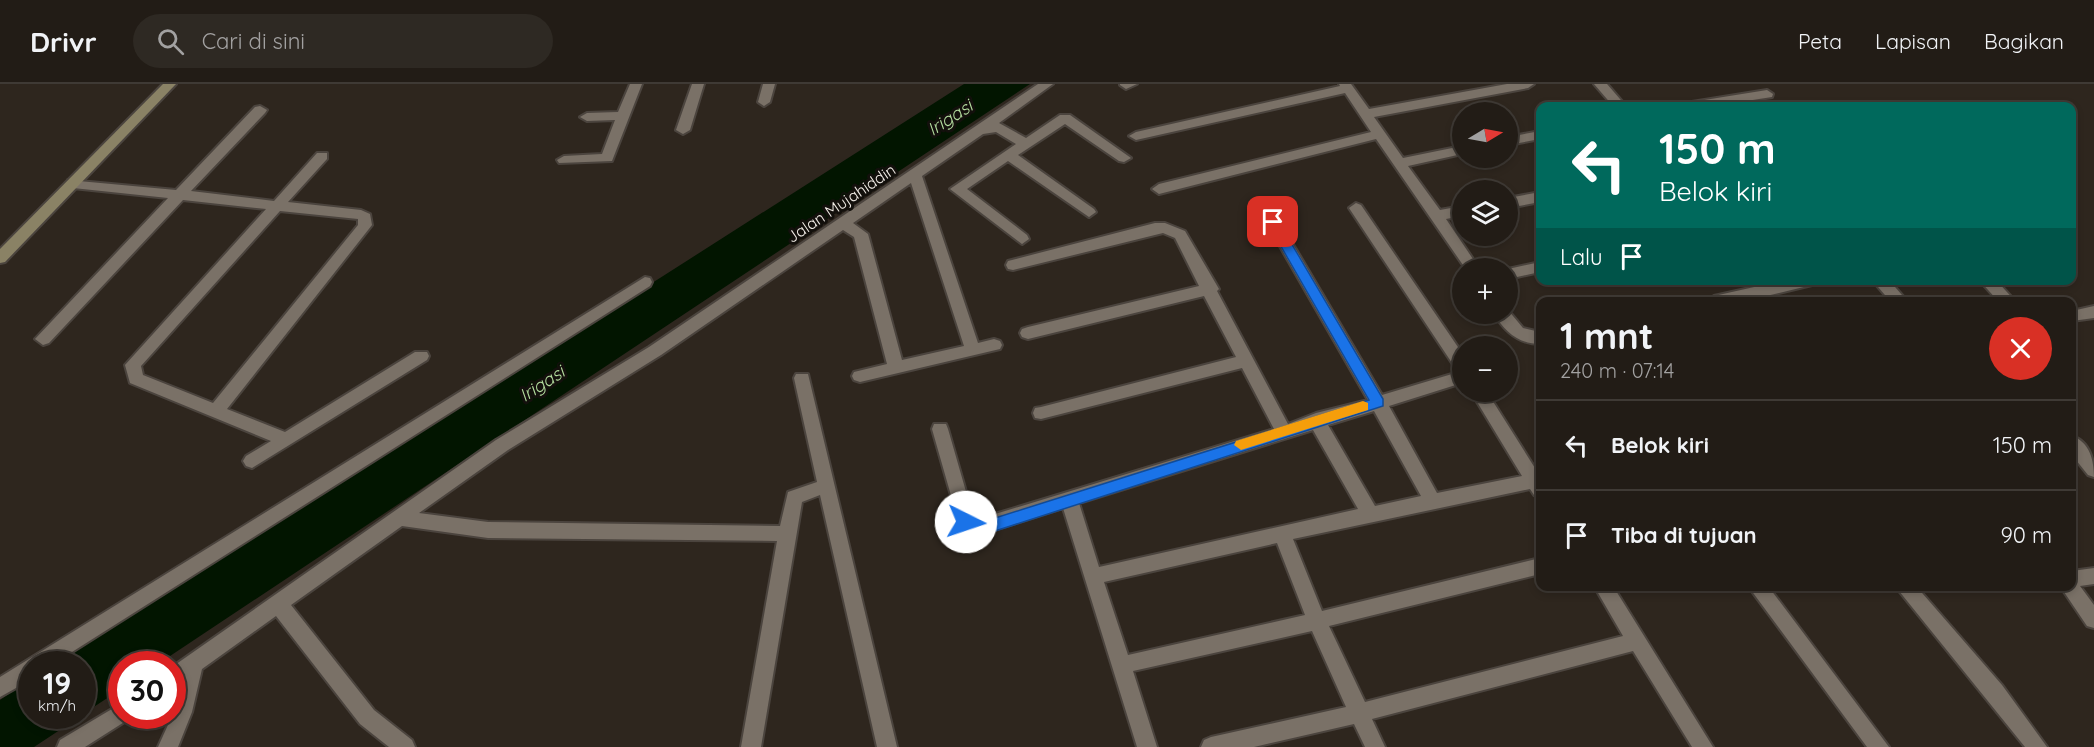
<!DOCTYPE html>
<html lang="id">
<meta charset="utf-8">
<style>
body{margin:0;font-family:Quicksand,sans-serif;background:#2e2923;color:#f1f3f6;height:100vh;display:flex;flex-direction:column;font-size:22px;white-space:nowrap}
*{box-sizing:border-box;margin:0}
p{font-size:20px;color:#a2a1a1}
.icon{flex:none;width:33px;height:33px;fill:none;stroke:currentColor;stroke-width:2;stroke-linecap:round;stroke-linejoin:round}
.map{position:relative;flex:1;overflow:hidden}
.panel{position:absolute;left:1536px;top:213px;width:540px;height:294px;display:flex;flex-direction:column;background:#221c16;border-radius:12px;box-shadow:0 3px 9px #0003,0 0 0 2px #3f3a35}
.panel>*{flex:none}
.top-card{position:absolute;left:1536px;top:18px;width:540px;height:183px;border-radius:12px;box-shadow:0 3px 9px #0003,0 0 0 2px #3f3a35;background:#00695c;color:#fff;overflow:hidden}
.needle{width:39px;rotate:80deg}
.buttons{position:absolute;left:1452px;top:18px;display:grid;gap:12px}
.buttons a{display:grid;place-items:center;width:66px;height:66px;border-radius:50%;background:#221c16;box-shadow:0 3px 9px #0003,0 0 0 2px #3f3a35;font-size:30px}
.speed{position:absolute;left:18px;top:567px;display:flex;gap:12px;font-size:30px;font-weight:700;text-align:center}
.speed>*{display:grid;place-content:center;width:78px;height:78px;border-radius:50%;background:#221c16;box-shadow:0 3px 9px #0003,0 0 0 2px #3f3a35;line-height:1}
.speed small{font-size:15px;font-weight:400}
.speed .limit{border:9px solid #d22;background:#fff;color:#111}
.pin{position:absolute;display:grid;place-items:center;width:51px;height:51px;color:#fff;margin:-26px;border-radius:12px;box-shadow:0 3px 9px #0006}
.me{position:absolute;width:66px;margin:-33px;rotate:94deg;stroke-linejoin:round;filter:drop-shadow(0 0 4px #0008)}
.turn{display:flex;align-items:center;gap:21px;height:126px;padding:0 24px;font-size:27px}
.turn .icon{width:78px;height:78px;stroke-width:2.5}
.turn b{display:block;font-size:42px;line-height:51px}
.then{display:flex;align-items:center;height:57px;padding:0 24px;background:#0003;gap:12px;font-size:22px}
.round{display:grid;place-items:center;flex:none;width:63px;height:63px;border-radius:32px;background:#2e2923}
.headline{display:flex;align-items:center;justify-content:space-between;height:102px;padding:0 24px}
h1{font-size:36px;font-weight:700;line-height:45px}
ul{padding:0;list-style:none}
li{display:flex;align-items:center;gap:18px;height:90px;padding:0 24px;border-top:2px solid #3f3a35}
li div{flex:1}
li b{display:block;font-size:22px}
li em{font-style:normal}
header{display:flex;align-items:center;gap:36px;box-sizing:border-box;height:84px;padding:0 30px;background:#221c16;border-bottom:2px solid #3f3a35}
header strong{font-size:28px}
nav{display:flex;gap:33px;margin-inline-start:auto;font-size:21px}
.search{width:420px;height:54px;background:#2e2923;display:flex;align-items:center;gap:15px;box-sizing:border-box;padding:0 21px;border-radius:33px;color:#a2a1a1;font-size:22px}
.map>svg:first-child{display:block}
</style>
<header>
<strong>Drivr</strong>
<div class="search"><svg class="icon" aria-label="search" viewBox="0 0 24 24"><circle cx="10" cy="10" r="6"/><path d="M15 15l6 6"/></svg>Cari di sini</div>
<nav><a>Peta</a><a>Lapisan</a><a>Bagikan</a></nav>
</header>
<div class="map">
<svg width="2094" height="663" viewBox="0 0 2094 663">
<rect width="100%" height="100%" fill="#2e261e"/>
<path fill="#021500" d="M 964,0 L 1030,0 L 158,580 L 122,580 L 121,605 L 83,630 L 82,580 L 55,580 Z
M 31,595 L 32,632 L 81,632 L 34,663 L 0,663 L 0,616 Z"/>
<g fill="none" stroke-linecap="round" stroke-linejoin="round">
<g stroke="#4b443e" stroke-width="4">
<path id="minor" d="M 630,0 L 642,0 L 612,77 L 559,79 L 557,76 L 564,72 L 602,70 L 615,36 L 587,37 L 580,33 L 587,29 L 618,28 Z
M 692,0 L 704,0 L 690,46 L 683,50 L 676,46 Z
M 763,0 L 775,0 L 770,18 L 764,22 L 758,18 Z
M 1038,0 L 1053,0 L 999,39 L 1026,54 L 1060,31 L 1070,31 L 1131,74 L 1124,78 L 1119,77 L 1065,40 L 1018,71 L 1094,125 L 1096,128 L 1089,133 L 1008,77 L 967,105 L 1027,151 L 1029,155 L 1022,160 L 950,105 L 1016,60 L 996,48 L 983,50 L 922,92 L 978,259 L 994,255 L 1000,257 L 1002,261 L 1000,265 L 860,298 L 854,296 L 852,292 L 854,288 L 887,280 L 854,153 L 843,146 L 661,271 L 508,366 L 419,429 L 488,438 L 780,442 L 788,408 L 817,398 L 794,294 L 796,290 L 808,290 L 897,663 L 877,663 L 820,411 L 802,418 L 761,663 L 741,663 L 777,457 L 488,454 L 402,442 L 291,521 L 374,626 L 412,656 L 415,663 L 389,663 L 360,640 L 276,532 L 202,585 L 192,628 L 178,663 L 158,663 L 172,632 L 179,602 L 172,604 L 172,583 L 496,356 L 649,263 ZM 911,99 L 964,262 L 902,276 L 868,150 L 853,139 Z
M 1137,0 L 1126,5 L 1120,1 L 1120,0 Z
M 1339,0 L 1351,0 L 1369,25 L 1507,0 L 1534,0 L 1528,4 L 1374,33 L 1403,74 L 1462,62 L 1462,70 L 1408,82 L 1440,126 L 1462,122 L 1462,132 L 1446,135 L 1479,184 L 1465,184 L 1376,55 L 1159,110 L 1152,105 L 1159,100 L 1371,48 L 1345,9 L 1136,56 L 1129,52 L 1136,48 L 1340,2 Z
M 1594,0 L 1607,0 L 1626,22 L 1613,22 Z
M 1767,6 L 1773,10 L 1772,13 L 1714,22 L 1686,22 L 1692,18 Z
M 260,22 L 267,26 L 265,29 L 191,107 L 274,117 L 317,69 L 327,69 L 327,75 L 288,118 L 361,126 L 370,130 L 372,141 L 227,325 L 285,348 L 415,268 L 427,268 L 429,272 L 427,276 L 252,384 L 246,382 L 243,377 L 246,372 L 271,357 L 130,299 L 125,281 L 266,125 L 183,116 L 49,259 L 43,261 L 35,255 L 168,114 L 73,104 L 68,102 L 68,96 L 176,106 L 255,23 ZM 280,127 L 358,135 L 358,141 L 213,319 L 143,291 L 141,282 Z
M 1540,47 L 1540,55 L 1508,61 L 1508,53 Z
M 1540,108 L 1540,118 L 1508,124 L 1508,114 Z
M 1356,119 L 1361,121 L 1462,269 L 1462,299 L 1389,322 L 1437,409 L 1522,392 L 1471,308 L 1487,308 L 1540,392 L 1540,413 L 1534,411 L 1530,405 L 1293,455 L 1322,527 L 1540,474 L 1540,490 L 1329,542 L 1365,618 L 1623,552 L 1594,502 L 1613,502 L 1713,663 L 1692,663 L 1633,567 L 1372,635 L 1385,663 L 1365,663 L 1354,640 L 1254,663 L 1201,663 L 1204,656 L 1211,653 L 1346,623 L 1312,547 L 1133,587 L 1157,663 L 1137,663 L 1063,424 L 982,450 L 960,443 L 932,345 L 934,340 L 946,340 L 948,345 L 973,432 L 982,434 L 1274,345 L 1242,284 L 1041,335 L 1035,334 L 1033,329 L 1035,324 L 1041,323 L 1236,273 L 1204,212 L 1028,255 L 1022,253 L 1020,249 L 1022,245 L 1028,243 L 1199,202 L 1175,154 L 1163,149 L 1013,186 L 1008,185 L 1006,181 L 1008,177 L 1155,139 L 1165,139 L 1185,147 L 1219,205 L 1217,207 L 1288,340 L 1316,329 L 1368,316 L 1266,138 L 1273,133 L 1278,135 L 1382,311 L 1462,287 L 1456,285 L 1351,127 L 1349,124 ZM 1374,327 L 1421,412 L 1375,422 L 1328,341 ZM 1313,346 L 1358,425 L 1099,483 L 1079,419 ZM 1277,459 L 1305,531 L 1128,571 L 1104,498 Z
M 1540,178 L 1540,188 L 1508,195 L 1508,185 Z
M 645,193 L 650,194 L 652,198 L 650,202 L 53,580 L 32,580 L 32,595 L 0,613 L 0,593 Z
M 1786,196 L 1819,196 L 1812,201 L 1741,218 L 1707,218 L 1714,212 Z
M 1872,196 L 1889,196 L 1908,218 L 1891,218 Z
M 1979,196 L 1996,196 L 2016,218 L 1999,218 Z
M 2094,222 L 2094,234 L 2072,237 L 2072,227 Z
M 1508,226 L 1523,244 L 1540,248 L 1540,260 C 1519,260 1505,248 1494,230 L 1508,230 Z
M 2072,352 C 2090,358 2094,377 2094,393 L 2088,391 L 2072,371 Z
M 2094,484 L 2094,500 L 2080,502 L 2094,521 L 2094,544 L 2087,542 L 2060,502 L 2072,502 L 2072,487 Z
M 1748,502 L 1768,502 L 1889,663 L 1867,663 Z
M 1895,502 L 1916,502 L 2002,601 L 2047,663 L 2025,663 Z
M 122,619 L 122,632 L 130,632 L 129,635 L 85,663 L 57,663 L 60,656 Z"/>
</g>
<g stroke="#4b443e" stroke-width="4">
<path id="secondary" d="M 163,0 L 176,0 L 5,178 L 0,179 L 0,165 Z"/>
</g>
<use href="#minor" fill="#7a7167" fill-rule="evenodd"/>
<use href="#secondary" fill="#8a8265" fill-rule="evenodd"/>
</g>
<path fill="#1a73e8" stroke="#114b97" stroke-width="1.5" d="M 1273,134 L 1277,135 L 1383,315 L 1383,322 L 992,448 L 974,448 L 961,443 L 958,438 L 966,432 L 975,435 L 992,435 L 1369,316 L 1267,138 Z"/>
<path fill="#f59e0b" d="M 1363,317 L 1368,319 L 1368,326 L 1241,366 L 1234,361 L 1236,357 Z"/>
<g text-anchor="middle" stroke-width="6" stroke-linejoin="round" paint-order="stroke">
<g font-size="16" fill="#f2ede7" stroke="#13100c">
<text transform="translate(841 119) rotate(-34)" y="6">Jalan Mujahiddin</text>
</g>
<g font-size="18" font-style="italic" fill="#b4dd9f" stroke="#13100c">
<text transform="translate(950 34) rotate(-33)" y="6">Irigasi</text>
<text transform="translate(542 300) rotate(-33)" y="6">Irigasi</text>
</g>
</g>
</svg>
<div class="buttons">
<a><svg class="needle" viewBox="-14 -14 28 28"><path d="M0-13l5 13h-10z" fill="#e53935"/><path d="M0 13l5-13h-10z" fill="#a2a1a1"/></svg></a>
<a><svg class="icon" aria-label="layers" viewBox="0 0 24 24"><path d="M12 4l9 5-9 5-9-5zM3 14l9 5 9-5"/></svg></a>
<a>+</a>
<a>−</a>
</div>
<div class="speed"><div>19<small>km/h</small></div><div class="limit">30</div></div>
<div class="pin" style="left:1273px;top:138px;background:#d93025"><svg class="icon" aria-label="arrive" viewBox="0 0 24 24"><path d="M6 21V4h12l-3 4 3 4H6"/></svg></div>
<svg class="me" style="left:966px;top:438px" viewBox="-20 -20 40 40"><circle r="19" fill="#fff"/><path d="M0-13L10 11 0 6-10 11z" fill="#1a73e8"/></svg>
<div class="top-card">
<div class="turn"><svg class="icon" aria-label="left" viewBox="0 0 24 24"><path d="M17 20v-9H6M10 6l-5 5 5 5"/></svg><div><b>150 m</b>Belok kiri</div></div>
<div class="then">Lalu<svg class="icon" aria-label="arrive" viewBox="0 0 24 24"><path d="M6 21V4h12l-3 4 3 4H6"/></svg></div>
</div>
<section class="panel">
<div class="headline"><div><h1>1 mnt</h1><p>240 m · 07:14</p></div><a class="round" style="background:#d93025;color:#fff"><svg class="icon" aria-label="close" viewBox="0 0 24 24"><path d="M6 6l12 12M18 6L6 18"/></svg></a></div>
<ul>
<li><svg class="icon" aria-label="left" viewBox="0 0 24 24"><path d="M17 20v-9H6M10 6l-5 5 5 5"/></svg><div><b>Belok kiri</b></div><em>150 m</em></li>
<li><svg class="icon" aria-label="arrive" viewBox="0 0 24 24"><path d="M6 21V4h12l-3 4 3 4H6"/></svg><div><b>Tiba di tujuan</b></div><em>90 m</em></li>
</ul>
</section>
</div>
